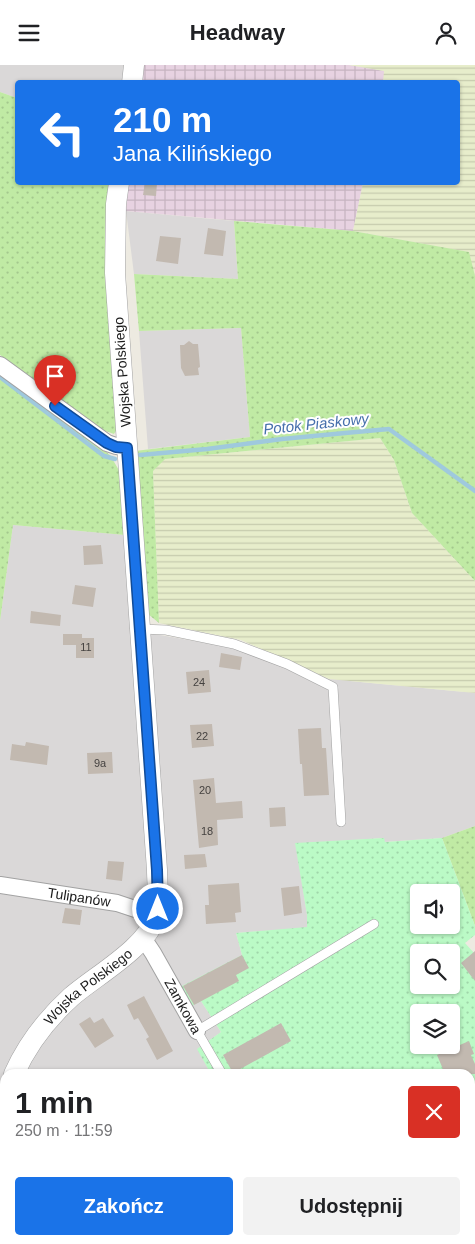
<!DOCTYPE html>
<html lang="pl">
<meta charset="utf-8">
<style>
body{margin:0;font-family:Helvetica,sans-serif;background:#f2f2f2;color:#202124;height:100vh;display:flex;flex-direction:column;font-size:19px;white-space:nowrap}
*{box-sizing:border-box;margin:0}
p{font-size:16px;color:#757577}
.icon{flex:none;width:28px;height:28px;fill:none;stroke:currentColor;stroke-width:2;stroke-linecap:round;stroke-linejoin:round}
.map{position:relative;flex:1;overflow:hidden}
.drawer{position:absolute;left:0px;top:1004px;width:475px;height:176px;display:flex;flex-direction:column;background:#fff;border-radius:15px 15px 0 0;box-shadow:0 1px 4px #0004}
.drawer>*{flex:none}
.banner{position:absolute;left:15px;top:15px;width:445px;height:105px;border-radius:5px;box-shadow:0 1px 4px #0004;background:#1a73e8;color:#fff;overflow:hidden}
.controls{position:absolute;left:410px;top:819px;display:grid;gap:10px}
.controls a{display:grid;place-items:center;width:50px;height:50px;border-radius:5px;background:#fff;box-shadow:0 1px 4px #0004;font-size:25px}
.pin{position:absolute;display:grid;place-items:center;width:42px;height:42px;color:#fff;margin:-51px -21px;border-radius:50% 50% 50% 0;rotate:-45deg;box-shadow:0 0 5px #0007}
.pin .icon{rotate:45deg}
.me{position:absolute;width:55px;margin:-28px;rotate:0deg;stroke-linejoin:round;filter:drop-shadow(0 0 4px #0008)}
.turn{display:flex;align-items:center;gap:18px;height:105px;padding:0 15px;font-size:22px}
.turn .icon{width:65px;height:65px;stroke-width:2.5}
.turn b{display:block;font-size:35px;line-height:42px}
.round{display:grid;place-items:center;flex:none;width:52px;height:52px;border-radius:5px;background:#f2f2f2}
.head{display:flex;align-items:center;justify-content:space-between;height:85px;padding:0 15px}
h1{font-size:30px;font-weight:700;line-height:38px}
.cta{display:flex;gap:10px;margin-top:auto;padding:10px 15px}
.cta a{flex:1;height:58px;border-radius:5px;background:#1a73e8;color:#fff;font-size:20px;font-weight:700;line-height:58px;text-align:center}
.cta a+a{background:#f2f2f2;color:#202124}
header{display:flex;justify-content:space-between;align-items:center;height:65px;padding:0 15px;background:#fff;font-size:22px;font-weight:700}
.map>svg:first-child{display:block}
</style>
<header><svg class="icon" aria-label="menu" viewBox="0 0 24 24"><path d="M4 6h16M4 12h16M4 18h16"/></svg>Headway<svg class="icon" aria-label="person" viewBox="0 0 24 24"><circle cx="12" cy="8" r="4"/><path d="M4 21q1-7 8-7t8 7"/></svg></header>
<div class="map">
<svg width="475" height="1179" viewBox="0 0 475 1179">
<defs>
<pattern id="industrial-grid" width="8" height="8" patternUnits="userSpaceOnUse" patternTransform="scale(1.25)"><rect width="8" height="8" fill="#e7d2e1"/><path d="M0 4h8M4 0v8" fill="none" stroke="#c6b4c0"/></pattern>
<pattern id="farmland-rules" width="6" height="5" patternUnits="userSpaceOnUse" patternTransform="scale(1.25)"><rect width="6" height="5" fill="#e7edcb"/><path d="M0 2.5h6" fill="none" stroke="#c6cbae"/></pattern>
<pattern id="grass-dots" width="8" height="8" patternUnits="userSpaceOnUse" patternTransform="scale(1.25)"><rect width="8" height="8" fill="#c0eaa4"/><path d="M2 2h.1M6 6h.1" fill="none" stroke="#a4c88d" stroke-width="1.8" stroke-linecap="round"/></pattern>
<pattern id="park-dots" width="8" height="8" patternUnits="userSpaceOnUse" patternTransform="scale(1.25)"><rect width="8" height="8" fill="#bbfac6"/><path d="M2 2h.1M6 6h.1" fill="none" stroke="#a0d6aa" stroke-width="1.8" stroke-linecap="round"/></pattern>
</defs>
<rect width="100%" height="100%" fill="#edeae1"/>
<path fill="#dad8d8" d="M 0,0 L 137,0 L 135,17 L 18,18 L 17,33 L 0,27 Z
M 126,146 L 234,156 L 238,214 L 134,209 Z
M 241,263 L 250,372 L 148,384 L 139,266 Z
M 13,460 L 125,470 L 131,565 L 229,582 L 329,614 L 475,628 L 475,761 L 442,773 L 384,777 L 383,773 L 296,779 L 307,850 L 307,863 L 236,868 L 242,890 L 201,936 L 221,967 L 198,984 L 211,1009 L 5,1009 L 5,1175 L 205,1175 L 207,1179 L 4,1179 L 4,1141 L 0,1140 L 0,556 Z"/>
<path fill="url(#industrial-grid)" d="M 137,0 L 349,0 L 385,6 L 383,18 L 135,18 Z
M 128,118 L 363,118 L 353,166 L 126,146 Z"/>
<path fill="url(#farmland-rules)" d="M 349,0 L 475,0 L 475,211 L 468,187 L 353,166 L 363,118 L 458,118 L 458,18 L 383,17 L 384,6 Z
M 380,373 L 394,395 L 412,448 L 475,516 L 475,628 L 329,614 L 241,575 L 159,558 L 153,406 L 164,394 Z"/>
<path fill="url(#grass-dots)" d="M 0,27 L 17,33 L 18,118 L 110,118 L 117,364 L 114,369 L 100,364 L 0,290 Z
M 234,156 L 353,166 L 469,187 L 475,211 L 475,516 L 412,448 L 394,395 L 380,373 L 165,394 L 153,406 L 159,558 L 148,549 L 135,386 L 250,372 L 241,263 L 139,266 L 134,209 L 238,214 Z
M 0,307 L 110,390 L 120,407 L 125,470 L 13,460 L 0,556 Z
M 475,761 L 475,861 L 442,773 Z"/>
<path fill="url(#park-dots)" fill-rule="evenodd" d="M 384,773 L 385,777 L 442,773 L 475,861 L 475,870 L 465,878 L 475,889 L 475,1168 L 470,1170 L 470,1009 L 211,1009 L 197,984 L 221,967 L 201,936 L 190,942 L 180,922 L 242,890 L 236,868 L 307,862 L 307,850 L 295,778 ZM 419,828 L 451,828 L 451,860 L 419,860 ZM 419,888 L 451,888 L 451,920 L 419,920 ZM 419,948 L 451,948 L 451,980 L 419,980 Z
M 205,1175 L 458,1175 L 448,1179 L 207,1179 Z"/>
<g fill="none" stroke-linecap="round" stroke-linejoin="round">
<path stroke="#9fc9dd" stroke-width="4.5" d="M 0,312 L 104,391 L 115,394
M 140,390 L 207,384 L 282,374 L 345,368 L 389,364 L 475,426"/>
</g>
<path fill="#c2b9b0" d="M 145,118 L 157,118 L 156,131 L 143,130 Z
M 208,163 L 226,166 L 223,191 L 204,189 Z
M 160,171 L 181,173 L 178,199 L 156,196 Z
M 189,276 L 193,279 L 198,279 L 200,302 L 198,303 L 199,310 L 185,311 L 181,303 L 180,280 L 184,280 Z
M 101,480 L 103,499 L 84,500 L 83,481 Z
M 75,520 L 96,523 L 93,542 L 72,539 Z
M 31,546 L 61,550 L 60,561 L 30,558 Z
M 63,569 L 82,569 L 82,573 L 94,573 L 94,593 L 76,593 L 76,580 L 63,580 Z
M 221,588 L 242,592 L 240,605 L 219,602 Z
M 209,605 L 211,627 L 188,629 L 186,607 Z
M 212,659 L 214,681 L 192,683 L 190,660 Z
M 321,663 L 322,683 L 326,683 L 329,730 L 304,731 L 302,699 L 300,699 L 298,664 Z
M 26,677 L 49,681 L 47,700 L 10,695 L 12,679 L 25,681 Z
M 112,687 L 113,708 L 88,709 L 87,688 Z
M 214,713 L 216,738 L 242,736 L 243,753 L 217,755 L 218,780 L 199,783 L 193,715 Z
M 285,742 L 286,761 L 270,762 L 269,743 Z
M 205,789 L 207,802 L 185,804 L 184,790 Z
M 108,796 L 124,797 L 122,816 L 106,814 Z
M 239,818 L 241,847 L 235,848 L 236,857 L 206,859 L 205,840 L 209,840 L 208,820 Z
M 299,821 L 302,848 L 284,851 L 281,823 Z
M 65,843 L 82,845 L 80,860 L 62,858 Z
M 475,886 L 475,916 L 461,898 Z
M 242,890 L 249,903 L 236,910 L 239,916 L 194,940 L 183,921 Z
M 144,931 L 173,986 L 157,995 L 146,974 L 149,972 L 138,953 L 134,955 L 127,940 Z
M 90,952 L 94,958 L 103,953 L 114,971 L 95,983 L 79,959 Z
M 281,958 L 291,976 L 233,1008 L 223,990 Z
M 469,976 L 474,989 L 471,990 L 475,999 L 475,1009 L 445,1009 L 437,990 Z"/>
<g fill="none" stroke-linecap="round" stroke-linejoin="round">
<g stroke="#a2a2a2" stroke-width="10">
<path id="service" d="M 140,564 L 166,565 L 234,579 L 287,599 L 333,622 L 341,757
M 222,1009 L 197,966 L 374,859
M 465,1179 L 475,1175"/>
</g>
<g stroke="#a2a2a2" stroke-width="18">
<g id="minor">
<path d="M 0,300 L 107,378 L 116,381 L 127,383"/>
<path id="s1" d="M 0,820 L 117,838 L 156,851"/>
<path d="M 143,873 L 153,888 L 197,966"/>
</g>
</g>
<g stroke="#a2a2a2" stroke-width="21">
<g id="tertiary">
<path d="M 132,18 L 134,0"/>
<path id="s2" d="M 14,1009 C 27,980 48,953 71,932 C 95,911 148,882 156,851 C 160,836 157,820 157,805 L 115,208 L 116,139 L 119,118"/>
<path d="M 0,1099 L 1,1068 L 5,1040"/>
</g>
</g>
<use href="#service" stroke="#fff" stroke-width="9"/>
<use href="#minor" stroke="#fff" stroke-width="16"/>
<use href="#tertiary" stroke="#fff" stroke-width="20"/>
</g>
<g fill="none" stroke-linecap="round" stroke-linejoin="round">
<g stroke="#114b97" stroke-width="12">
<path id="route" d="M 55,341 L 107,378 L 116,382 L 127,383 L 157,805 L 158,844"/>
</g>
<use href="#route" stroke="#1a73e8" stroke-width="9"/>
</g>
<g text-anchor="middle" stroke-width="4" stroke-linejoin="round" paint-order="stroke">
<g font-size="11" fill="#454240">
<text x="86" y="586">11</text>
<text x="199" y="621">24</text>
<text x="202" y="675">22</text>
<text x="100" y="702">9a</text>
<text x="205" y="729">20</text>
<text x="207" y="770">18</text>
</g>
<g font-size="14" fill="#1b1b1b" stroke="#fff">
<text transform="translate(122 307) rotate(-94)" y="5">Wojska Polskiego</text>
<text dy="5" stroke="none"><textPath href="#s1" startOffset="80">Tulipanów</textPath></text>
<text dy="5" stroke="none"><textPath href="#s2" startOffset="116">Wojska Polskiego</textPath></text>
<text transform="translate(183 941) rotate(61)" y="5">Zamkowa</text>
</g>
<g font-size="15" font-style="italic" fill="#4770ac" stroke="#fff">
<text transform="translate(316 359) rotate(-6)" y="5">Potok Piaskowy</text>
</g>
</g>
</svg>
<div class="controls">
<a><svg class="icon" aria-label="sound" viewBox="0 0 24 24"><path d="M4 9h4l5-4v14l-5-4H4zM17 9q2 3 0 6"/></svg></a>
<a><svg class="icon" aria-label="search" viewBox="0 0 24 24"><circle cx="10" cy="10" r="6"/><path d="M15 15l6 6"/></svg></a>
<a><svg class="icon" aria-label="layers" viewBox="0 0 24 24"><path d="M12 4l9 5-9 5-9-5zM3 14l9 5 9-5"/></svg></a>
</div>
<div class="pin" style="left:55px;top:341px;background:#d93025"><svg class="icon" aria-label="arrive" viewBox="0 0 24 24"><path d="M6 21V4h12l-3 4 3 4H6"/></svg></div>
<svg class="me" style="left:158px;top:844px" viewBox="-20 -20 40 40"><circle r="17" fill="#1a73e8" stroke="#fff" stroke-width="3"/><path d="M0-11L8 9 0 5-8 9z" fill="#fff"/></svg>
<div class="banner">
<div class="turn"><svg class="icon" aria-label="left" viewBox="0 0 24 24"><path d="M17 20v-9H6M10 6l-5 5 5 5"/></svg><div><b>210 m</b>Jana Kilińskiego</div></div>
</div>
<section class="drawer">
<div class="head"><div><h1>1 min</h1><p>250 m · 11:59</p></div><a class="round" style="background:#d93025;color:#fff"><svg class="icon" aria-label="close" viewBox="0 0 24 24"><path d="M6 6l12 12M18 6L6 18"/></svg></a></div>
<div class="cta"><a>Zakończ</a><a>Udostępnij</a></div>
</section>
</div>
